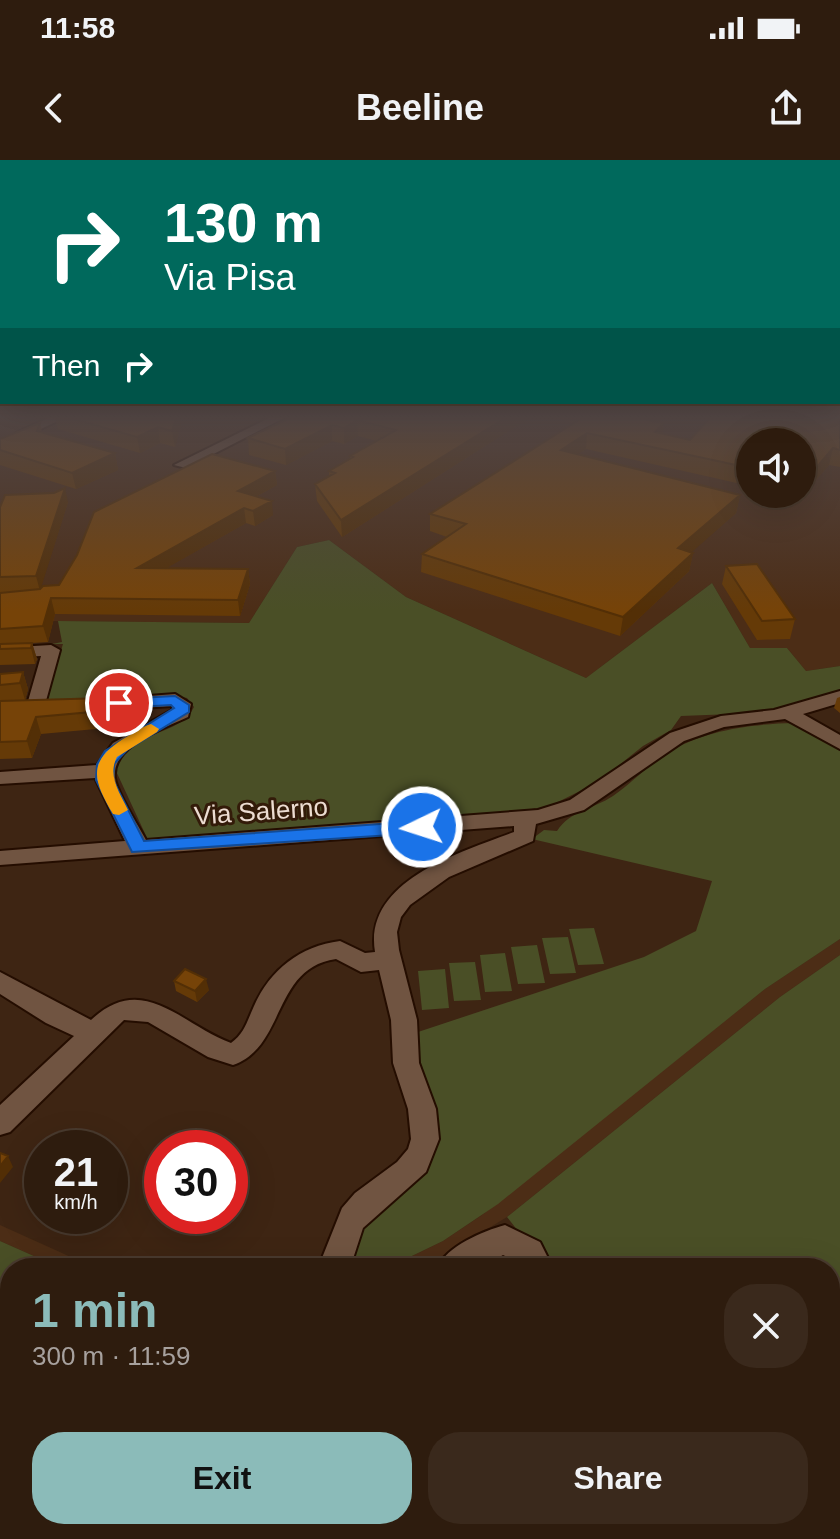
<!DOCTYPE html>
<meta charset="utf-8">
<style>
body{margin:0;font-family:Helvetica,sans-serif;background:#3a291c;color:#f1f3f6;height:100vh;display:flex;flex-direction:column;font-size:30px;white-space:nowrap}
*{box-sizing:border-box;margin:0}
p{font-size:26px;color:#a7a19e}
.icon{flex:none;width:44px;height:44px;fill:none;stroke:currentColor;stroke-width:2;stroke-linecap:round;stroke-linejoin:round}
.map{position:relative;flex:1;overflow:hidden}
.sheet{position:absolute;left:0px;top:1098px;width:840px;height:282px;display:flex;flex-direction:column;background:#2e1c0e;border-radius:32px 32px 0 0;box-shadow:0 8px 32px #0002,0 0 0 2px #493a2e}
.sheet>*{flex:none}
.banner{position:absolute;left:0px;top:0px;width:840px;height:244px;box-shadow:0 8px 32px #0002,0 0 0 2px #493a2e;background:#00695c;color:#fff;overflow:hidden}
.tools{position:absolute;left:736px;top:268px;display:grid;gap:16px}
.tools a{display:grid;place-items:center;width:80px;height:80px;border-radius:50%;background:#2e1c0e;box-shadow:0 8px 32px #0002,0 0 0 2px #493a2e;font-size:40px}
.speed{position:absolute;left:24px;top:970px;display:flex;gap:16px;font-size:40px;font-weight:700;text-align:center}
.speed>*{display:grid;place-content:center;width:104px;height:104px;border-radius:50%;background:#2e1c0e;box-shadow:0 8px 32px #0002,0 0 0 2px #493a2e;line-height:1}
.speed small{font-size:20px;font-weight:400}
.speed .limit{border:12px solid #d22;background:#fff;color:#111}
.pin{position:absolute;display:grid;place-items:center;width:68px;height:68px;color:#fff;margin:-34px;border:4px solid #fff;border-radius:50%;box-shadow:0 2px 8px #0007}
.me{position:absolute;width:88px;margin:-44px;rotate:266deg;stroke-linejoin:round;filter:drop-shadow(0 0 6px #0008)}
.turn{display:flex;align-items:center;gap:28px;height:168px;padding:0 32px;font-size:36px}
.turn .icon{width:104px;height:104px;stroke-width:2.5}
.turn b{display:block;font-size:56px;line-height:68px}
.then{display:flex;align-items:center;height:76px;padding:0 32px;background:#0003;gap:16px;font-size:30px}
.round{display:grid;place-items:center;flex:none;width:84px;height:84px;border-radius:32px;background:#3a291c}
.headline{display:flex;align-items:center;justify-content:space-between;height:136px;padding:0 32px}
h1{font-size:48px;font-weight:600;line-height:60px;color:#8bbbb9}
.primary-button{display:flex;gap:16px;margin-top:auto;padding:16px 32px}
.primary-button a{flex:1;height:92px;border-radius:32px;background:#8bbbb9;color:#111;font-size:32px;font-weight:600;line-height:92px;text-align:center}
.primary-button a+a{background:#3a291c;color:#f1f3f6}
.status{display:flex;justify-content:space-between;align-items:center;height:56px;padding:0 40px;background:#2e1c0e;direction:ltr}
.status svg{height:22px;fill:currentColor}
header{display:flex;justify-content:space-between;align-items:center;height:104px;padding:0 32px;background:#2e1c0e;font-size:36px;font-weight:600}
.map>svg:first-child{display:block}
</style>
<div class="status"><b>11:58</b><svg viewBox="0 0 49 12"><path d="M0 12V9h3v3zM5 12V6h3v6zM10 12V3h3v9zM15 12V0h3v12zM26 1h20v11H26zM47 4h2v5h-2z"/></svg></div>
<header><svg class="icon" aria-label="back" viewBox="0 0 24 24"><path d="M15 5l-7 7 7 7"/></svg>Beeline<svg class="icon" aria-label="share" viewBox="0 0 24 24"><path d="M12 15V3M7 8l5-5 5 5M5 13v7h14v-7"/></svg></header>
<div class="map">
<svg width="840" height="1379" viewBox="0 0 840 1379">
<rect width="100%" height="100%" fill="#3e2513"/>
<path fill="#4c2d16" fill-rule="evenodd" d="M 0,258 L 840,258 L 840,506 L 806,511 L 787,488 L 750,488 L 712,423 L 586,518 L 406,437 L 329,380 L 297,387 L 249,463 L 43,461 L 0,437 ZM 750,282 L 802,282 L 802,334 L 750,334 Z
M 840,779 L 840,795 L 780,837 L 507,1057 L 423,1108 L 387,1108 L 443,1081 L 482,1055 L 765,829 Z
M 0,1065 L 73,1098 L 97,1108 L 61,1108 L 0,1081 Z"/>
<path fill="#4a4f26" d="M 329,380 L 406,437 L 586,518 L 712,423 L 750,488 L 787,488 L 806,511 L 840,506 L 840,531 L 758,553 L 681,556 L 671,570 L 643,586 L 598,622 L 548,647 L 477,656 L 148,680 L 116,611 C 123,570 180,578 194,547 L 187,538 L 168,534 L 45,542 L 63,484 L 52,484 L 62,482 L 58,461 L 249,463 L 297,387 Z
M 794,563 L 840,589 L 840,779 L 765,829 L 498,1044 L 443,1081 L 387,1108 L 341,1108 L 350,1081 L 411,1018 L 412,874 L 644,797 L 696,771 L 712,721 L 532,679 L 544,670 L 557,671 C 571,650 593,649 613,636 C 632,623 648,605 667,593 C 704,570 752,564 794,563 Z
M 594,768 L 604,804 L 578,805 L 569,769 Z
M 568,777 L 576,813 L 550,814 L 542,778 Z
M 537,785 L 545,823 L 518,824 L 511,787 Z
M 505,793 L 512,831 L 485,832 L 480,795 Z
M 840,795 L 840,1379 L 696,1379 L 691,1370 L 830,1370 L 830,1108 L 547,1108 L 507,1057 L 780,837 Z
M 475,802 L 481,840 L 454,841 L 449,803 Z
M 445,809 L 449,848 L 422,850 L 418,811 Z
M 0,1081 L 61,1108 L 10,1108 L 10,1370 L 304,1370 L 291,1379 L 0,1379 Z"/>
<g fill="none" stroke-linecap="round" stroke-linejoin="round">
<g stroke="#240d00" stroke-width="4">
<path id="minor" d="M 48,258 L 64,258 L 26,276 L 16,273 Z
M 269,258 L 284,258 L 186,308 L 174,305 Z
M 51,485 L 60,490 L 44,548 L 42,552 L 28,552 L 26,548 L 41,496 L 0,498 L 0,488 Z
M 840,531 L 840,543 L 803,554 L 840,575 L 840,589 L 785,559 L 724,567 L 684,581 L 584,650 L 536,664 L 533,681 L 449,717 L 410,745 L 401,757 L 397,772 L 399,790 L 417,860 L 419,903 L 436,949 L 439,979 L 426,1012 L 363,1068 L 350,1108 L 318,1108 L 342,1048 L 355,1033 L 397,1002 L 408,989 L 411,979 L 408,949 L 393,903 L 391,860 L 379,810 L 361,812 L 336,799 C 272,808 286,887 233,905 L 208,897 L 148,862 L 124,860 L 10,972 L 0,975 L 0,945 L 74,876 L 46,863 L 0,834 L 0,812 L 91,860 C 143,811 180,864 231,883 C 245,873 247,861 254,846 C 270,810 300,786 340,781 L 365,793 L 375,792 C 363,720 462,692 514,672 L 514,666 L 0,705 L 0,691 L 125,681 L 95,618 L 0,624 L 0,612 L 97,605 L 113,583 L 172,550 L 172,546 L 77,552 L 70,550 L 68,546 L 70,542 L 175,534 L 191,544 L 188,557 C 165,568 111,585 115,618 C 117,634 138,664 146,680 L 538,650 L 570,640 L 670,573 L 721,556 L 774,550 Z
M 505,1065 L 540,1082 L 553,1108 L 521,1108 L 518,1102 L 503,1095 L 481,1108 L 437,1108 C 447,1086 483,1071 505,1065 Z
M 291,1370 L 337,1370 L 333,1379 L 287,1379 Z
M 656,1370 L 696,1370 L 700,1379 L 660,1379 Z"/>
</g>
<use href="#minor" fill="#705441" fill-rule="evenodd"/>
</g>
<path fill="#653a07" d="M 55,258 L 180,258 L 181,265 L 175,287 L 160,283 L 140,293 L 58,269 Z
M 289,258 L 529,258 L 342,377 L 317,341 L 315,324 L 329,316 L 329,311 L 350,299 L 350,296 L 377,281 L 358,276 L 344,284 L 332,281 L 286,305 L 249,295 L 248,278 Z
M 553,258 L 663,258 L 659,262 L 663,274 L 690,280 L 840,258 L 840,307 L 829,305 L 801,337 L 786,334 L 802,334 L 802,282 L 750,282 L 750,326 L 586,289 L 578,294 L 740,335 L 736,353 L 691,392 L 693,393 L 689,411 L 620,476 L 421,412 L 422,394 L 447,377 L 430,371 L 430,354 L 574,263 Z
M 40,263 L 42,272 L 115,293 L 118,310 L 76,329 L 0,305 L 0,279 Z
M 275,311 L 277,325 L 257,336 L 273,355 L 255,366 L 246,363 L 166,408 L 248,409 L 250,424 L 240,456 L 55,454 L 48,482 L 32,483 L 37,499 L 35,504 L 0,505 L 0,347 L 68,342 L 40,429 L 59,425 Z
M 726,406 L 795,459 L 790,479 L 757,480 L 722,424 Z
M 23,512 L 28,529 L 25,540 L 105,538 L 109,555 L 107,568 L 41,574 L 32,598 L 0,599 L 0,514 Z
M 840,537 L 840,553 L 834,548 L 837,538 Z
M 145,540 L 147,550 L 146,561 L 117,563 L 115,553 Z
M 174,821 L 209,830 L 197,842 L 176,831 Z"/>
<path fill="#532f06" d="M 176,258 L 180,258 L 181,265 L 175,287 L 172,271 Z
M 505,258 L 529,258 L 342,377 L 341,360 Z
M 649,258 L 663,258 L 645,276 L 647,260 Z
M 357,260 L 358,276 L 344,284 L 344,268 Z
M 664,263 L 662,279 L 652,288 L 655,272 Z
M 332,265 L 332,281 L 286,305 L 285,289 Z
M 158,267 L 160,283 L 140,293 L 137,277 Z
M 587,273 L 586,289 L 559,306 L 561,290 Z
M 833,288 L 829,305 L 801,337 L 806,320 Z
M 115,293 L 118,310 L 76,329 L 72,313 Z
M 275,311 L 277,325 L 240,345 L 238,331 Z
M 65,328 L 68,342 L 40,431 L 36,416 Z
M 740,335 L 736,353 L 675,407 L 678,388 Z
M 272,341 L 273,355 L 255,366 L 253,351 Z
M 244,348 L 246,363 L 140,423 L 137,408 Z
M 693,393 L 689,411 L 620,476 L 623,457 Z
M 248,409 L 250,424 L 240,456 L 238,440 Z
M 51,438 L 55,454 L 48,482 L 43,466 Z
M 32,483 L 37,499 L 35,504 L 31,488 Z
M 23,512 L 28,529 L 25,540 L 20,523 Z
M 105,538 L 109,555 L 107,568 L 103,551 Z
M 145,540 L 147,550 L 146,561 L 143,551 Z
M 36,557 L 41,574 L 32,598 L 27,581 Z
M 206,819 L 209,830 L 197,842 L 195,831 Z
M 8,996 L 13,1007 L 0,1023 L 0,1006 Z"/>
<path fill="#764308" stroke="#532f06" stroke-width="2" d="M 70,258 L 176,258 L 172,271 L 158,267 L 137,277 Z
M 290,258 L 505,258 L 341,360 L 315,324 L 335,313 L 329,311 L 353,297 L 350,296 L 396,270 L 357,260 L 344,268 L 332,265 L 285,289 L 248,278 Z
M 582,258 L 649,258 L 647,260 L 664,263 L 655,272 L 690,280 L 710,258 L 840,258 L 840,290 L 833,288 L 806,320 L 802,320 L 802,282 L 750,282 L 750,308 L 587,273 L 561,290 L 740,335 L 678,388 L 693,393 L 623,457 L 422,394 L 466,364 L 430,354 Z
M 40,263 L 37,271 L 115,293 L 72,313 L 0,290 L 0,279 Z
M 212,294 L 275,311 L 238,331 L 272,341 L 253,351 L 244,348 L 137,408 L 248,409 L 238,440 L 51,438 L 43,466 L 0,469 L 0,433 L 40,429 L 43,426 L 59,425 L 77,395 L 94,352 Z
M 65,328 L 36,416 L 0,417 L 0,347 L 5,335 L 54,333 Z
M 757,404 L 795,459 L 762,461 L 726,406 Z
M 32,483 L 31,488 L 0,489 L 0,484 Z
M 23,512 L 20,523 L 0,525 L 0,514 Z
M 105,538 L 103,551 L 36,557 L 27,581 L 0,582 L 0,541 Z
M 145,540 L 143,551 L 115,553 L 117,542 Z
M 185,809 L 206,819 L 195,831 L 174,821 Z
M 0,993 L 8,996 L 0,1006 Z"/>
<linearGradient id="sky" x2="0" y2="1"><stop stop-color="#22140a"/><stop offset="0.57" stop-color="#524644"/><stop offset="1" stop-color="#524644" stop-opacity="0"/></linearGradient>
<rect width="840" height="451" fill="url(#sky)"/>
<path fill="#1a73e8" stroke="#114b97" stroke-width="2" d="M 175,536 L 189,545 L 189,552 L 127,590 L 114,604 L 113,620 L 144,681 L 422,661 L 431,667 L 422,673 L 132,692 L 96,620 L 97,604 L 105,591 L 174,548 L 171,545 L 119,548 L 111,543 L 119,539 Z"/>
<path fill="#f59e0b" d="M 151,564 L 159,569 L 157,572 L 117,597 C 107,616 120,633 128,650 L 119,655 L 113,654 C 93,620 87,602 123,579 C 132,574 141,567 151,564 Z"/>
<g text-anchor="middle" stroke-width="6" stroke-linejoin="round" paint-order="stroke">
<g font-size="26" fill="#ecdcd1" stroke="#331b09">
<text transform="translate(261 651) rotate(-4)" y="9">Via Salerno</text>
</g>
</g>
</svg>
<div class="tools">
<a><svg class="icon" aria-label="sound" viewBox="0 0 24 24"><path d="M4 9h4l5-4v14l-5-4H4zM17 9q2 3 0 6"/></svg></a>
</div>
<div class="speed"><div>21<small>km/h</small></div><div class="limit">30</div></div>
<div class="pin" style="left:119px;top:543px;background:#d93025"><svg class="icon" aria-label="arrive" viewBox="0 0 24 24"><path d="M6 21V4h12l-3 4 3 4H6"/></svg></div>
<svg class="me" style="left:422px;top:667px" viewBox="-20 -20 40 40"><circle r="17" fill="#1a73e8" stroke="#fff" stroke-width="3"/><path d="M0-11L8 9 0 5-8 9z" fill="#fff"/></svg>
<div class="banner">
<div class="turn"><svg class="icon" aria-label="right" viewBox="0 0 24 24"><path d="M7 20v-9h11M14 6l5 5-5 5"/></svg><div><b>130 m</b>Via Pisa</div></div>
<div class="then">Then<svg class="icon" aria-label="right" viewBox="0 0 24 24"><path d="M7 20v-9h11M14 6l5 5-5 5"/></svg></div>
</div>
<section class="sheet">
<div class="headline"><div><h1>1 min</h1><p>300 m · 11:59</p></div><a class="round"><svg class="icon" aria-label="close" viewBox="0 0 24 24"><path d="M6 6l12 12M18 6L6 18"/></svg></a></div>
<div class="primary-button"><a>Exit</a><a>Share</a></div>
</section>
</div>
